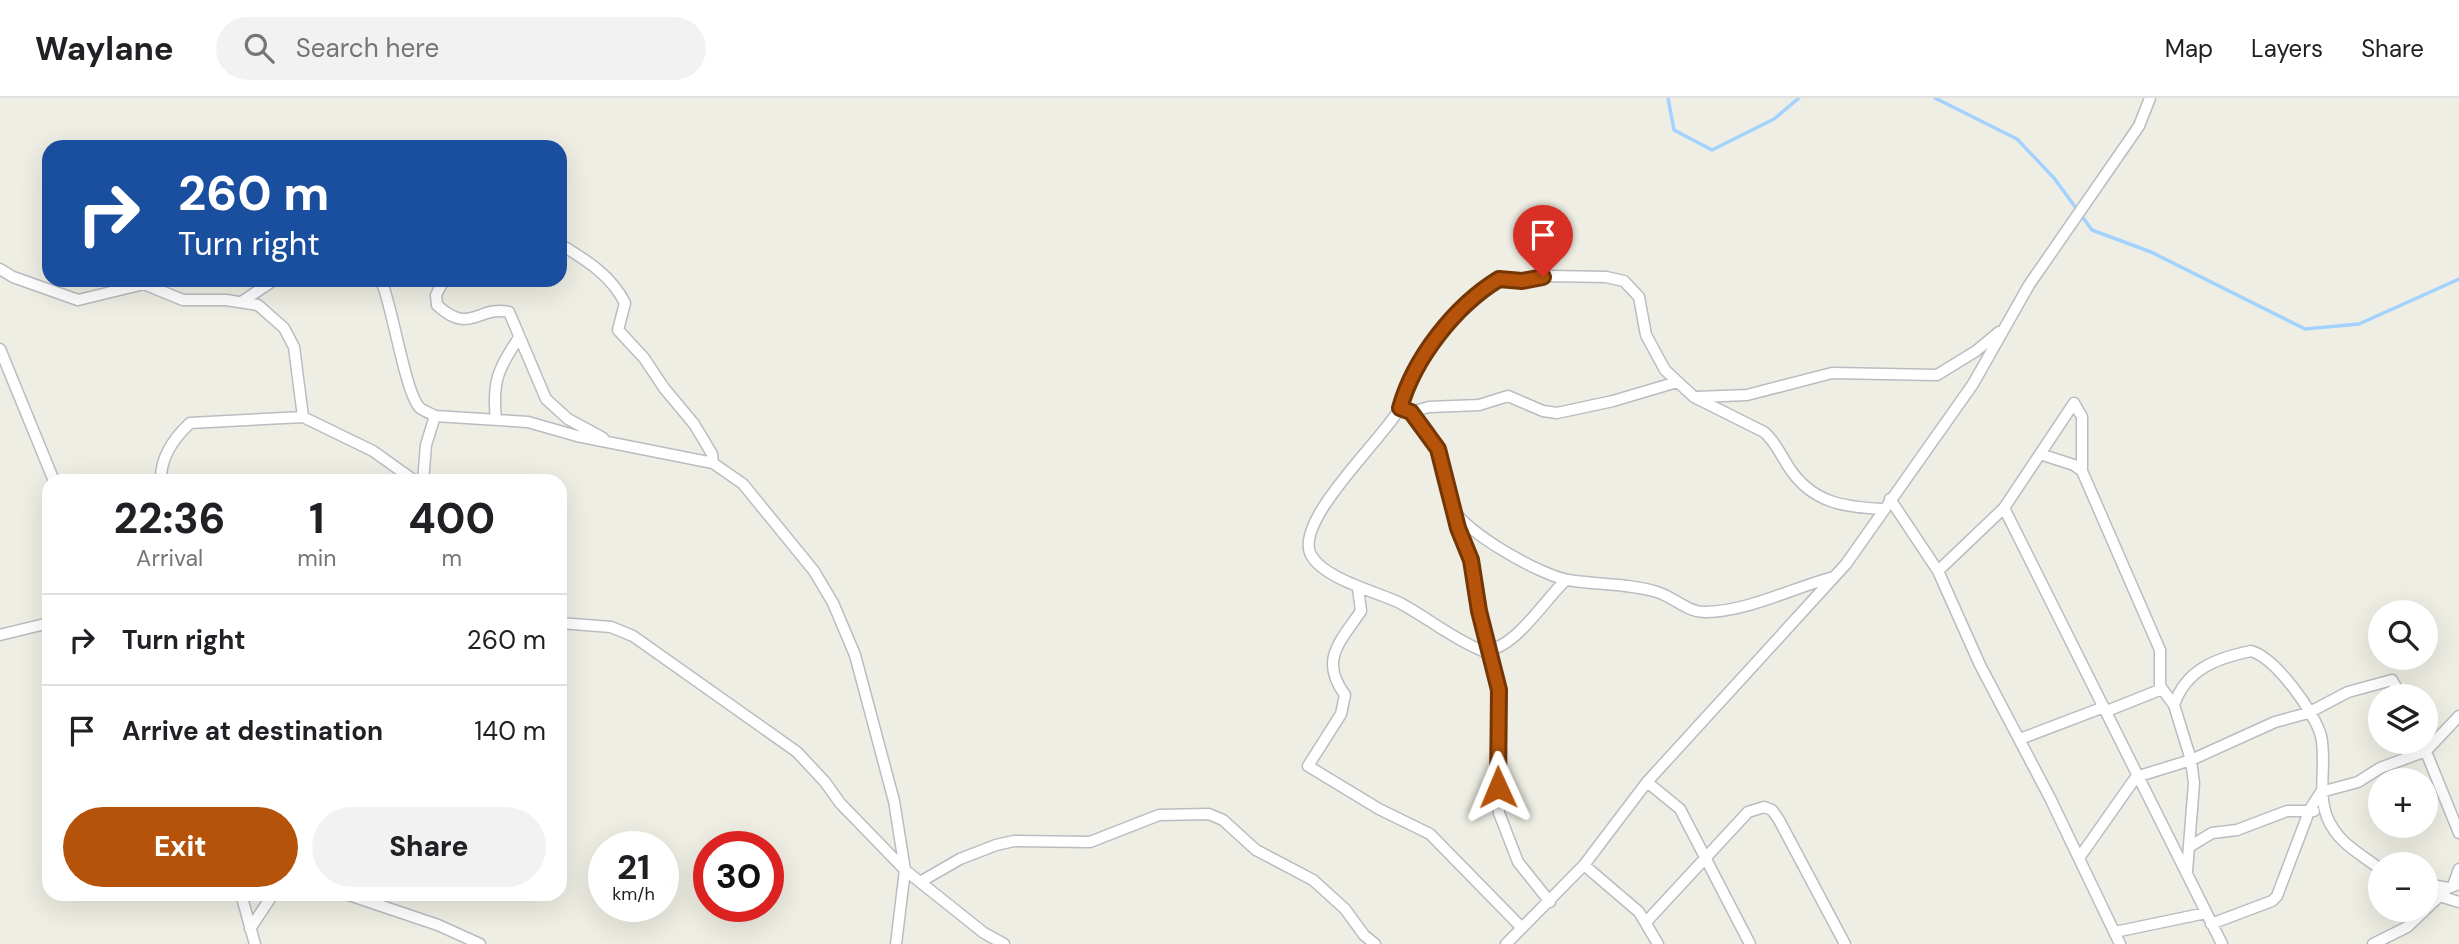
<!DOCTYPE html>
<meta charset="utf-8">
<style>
body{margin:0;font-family:"DM Sans",sans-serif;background:#f2f2f2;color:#202124;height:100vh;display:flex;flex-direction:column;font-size:26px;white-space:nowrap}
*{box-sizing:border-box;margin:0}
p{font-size:23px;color:#757577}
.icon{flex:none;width:38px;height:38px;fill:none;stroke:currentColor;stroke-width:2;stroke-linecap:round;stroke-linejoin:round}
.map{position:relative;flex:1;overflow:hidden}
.side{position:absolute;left:42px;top:376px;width:525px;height:427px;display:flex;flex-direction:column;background:#fff;border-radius:21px;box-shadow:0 7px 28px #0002}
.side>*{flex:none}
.top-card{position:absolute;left:42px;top:42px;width:525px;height:147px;border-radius:21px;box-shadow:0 7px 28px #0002;background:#1a4fa0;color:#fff;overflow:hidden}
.controls{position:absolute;left:2368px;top:502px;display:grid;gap:14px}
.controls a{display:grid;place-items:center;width:70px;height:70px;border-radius:50%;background:#fff;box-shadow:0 7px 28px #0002;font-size:35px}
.speed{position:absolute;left:588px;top:733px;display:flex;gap:14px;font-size:35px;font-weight:700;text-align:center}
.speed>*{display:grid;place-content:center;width:91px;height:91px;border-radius:50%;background:#fff;box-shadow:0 7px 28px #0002;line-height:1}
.speed small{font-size:18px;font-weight:400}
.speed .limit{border:10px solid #d22;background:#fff;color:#111}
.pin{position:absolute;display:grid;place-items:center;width:60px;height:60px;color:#fff;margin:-72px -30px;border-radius:50% 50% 50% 0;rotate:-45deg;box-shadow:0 0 7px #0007}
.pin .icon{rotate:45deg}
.me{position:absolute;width:77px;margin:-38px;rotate:359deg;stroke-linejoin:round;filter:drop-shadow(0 0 5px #0008)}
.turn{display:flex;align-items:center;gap:24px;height:147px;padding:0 21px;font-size:32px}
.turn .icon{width:91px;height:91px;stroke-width:2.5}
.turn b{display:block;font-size:49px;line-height:60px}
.eta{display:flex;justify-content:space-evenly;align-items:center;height:119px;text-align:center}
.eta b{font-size:42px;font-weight:800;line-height:49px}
.button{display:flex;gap:14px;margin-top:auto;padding:14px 21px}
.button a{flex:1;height:80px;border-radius:42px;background:#b45309;color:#fff;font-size:28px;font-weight:800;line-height:80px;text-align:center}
.button a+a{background:#f2f2f2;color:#202124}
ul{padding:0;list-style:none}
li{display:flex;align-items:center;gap:21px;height:91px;padding:0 21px;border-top:2px solid #e0e0e0}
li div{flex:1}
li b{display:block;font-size:26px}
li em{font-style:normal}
header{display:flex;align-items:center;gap:42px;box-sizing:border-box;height:98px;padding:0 35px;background:#fff;border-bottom:2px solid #e0e0e0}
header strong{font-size:33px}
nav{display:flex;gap:38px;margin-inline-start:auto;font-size:24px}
.search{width:490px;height:63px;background:#f2f2f2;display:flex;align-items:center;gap:18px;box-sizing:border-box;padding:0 24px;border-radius:38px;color:#757577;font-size:26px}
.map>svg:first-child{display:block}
</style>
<header>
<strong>Waylane</strong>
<div class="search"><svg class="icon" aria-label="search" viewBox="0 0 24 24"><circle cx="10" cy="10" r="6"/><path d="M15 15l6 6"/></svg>Search here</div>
<nav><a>Map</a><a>Layers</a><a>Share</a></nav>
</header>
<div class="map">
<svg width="2459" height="846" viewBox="0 0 2459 846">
<rect width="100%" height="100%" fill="#efeee4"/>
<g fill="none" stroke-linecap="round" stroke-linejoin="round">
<path stroke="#a4d2ff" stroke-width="3.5" d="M 1668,0 L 1674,32 L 1712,52 L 1774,21 L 1799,0
M 1935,0 L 2017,41 L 2054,80 L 2092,132 L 2151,154 L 2305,231 L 2359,226 L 2459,181"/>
<g stroke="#b9bcc1" stroke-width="13">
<path id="minor" d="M 560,146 C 586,162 611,177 625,205 L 618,232 L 644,260 L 664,290 L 694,326 L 712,356 L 713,365
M 0,171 L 13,179 L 78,202 L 144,186 L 183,202 L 226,202 L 258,207 L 284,230 L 294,249 L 303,319 L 373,353 L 415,383
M 381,182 C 393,210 405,295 420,310 C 424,313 430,315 435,318 L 528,324 L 577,338 L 713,365 L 743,386 L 814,473 L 833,505 L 855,557 L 894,703 L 905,772 L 896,846
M 444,182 L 436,197 L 437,207 C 470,238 478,207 509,214 L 546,301 L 568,321 L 603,340
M 243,203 L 274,182
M 0,251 L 54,383
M 1697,299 L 1747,297 L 1832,275 L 1937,277 L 1976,253 L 1999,234
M 1400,310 C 1447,330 1434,375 1452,409 C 1464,434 1540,477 1568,482 C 1597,487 1628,485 1657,494 C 1674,499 1688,515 1706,514 C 1749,513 1792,490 1834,479
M 1411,314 L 1429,309 L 1479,307 L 1508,298 L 1543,313 L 1557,315 L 1613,303 L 1677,284
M 496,321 C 492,284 498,271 518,241
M 2040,356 L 2074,367 L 2082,373 L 2160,552 L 2160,588 L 2174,607 L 2191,662 L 2194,685 L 2187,773
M 161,383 C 160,360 173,341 190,325 L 303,319
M 423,383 L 426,347 L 435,318
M 1890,401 L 1938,473 L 1980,567 L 2050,700 L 2120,846
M 2004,410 L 2222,846
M 1453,413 L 1471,462 L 1479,513 L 1496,578 L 1499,715 L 1518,764 L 1550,804
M 1938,473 L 2004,410 L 2074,305 L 2082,319 L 2082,373
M 1566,482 C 1544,502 1515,552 1483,553 C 1453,541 1428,520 1400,505 C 1377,494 1324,481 1311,457 C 1293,423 1384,340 1400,310 C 1405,299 1407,286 1413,275 C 1431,245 1470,191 1504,180 L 1523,183 L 1551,178 L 1606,179 L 1624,183 L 1639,199 L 1646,237 L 1665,272 L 1694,299 L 1764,334 C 1776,344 1781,358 1790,371 C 1813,405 1844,409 1882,411
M 1358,490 L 1361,513 C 1340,544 1319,562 1345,597 L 1341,616 L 1308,668 L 1379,711 L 1430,736 L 1522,830
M 560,525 L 611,529 L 633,538 L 797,654 L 825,684 L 840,705 L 905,772 L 984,835 L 1004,846
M 0,537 L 49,525
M 2174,607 C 2186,571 2217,560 2251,553 C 2276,560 2315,615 2321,638 C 2327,665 2317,692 2327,719 C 2338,746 2360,755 2380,771
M 2107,613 L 2162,591
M 2020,641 L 2104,609
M 2422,644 L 2459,735
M 1647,684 L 1680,711 L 1750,846
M 2189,749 L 2212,735 L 2237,732 L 2287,713 L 2314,713
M 2079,760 L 2136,679 L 2191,662 L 2275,624 L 2308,615 L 2348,594 L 2392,582 L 2401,598
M 1584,767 L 1639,814 L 1658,846
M 920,784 L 960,761 L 996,747 L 1014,743 L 1090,744 L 1159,717 L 1209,716 L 1223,722 L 1256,752 L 1313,782 L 1345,811 L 1364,837 L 1375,846
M 2426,786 L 2448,790
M 2453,788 L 2459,771
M 241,796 L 255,846
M 346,796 L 438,827 L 480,846
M 2439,798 L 2459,804
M 2426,811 L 2448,790 L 2459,786
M 1647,823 L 1748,714 L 1764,709 L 1772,712 L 1779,722 L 1845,846
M 2211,826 L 2272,803 L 2277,798 L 2310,711 L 2321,694 L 2358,684 L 2380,670 L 2426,653 L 2459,618
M 250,831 L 273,796
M 2115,834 L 2206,815
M 1506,846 L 1584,767 L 1647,684 L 1846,466 L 1973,286 L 2029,187 L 2139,28 L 2150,0
M 2373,846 L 2407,829 L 2425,812"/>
</g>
<use href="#minor" stroke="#fff" stroke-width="10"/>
</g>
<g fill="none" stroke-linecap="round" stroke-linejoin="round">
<g stroke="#753606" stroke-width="18">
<path id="route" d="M 1498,689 L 1499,592 L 1479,513 L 1471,462 L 1458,430 L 1438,351 L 1411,314 L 1400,310 C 1414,260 1455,208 1499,181 L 1522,183 L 1543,179"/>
</g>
<use href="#route" stroke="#b45309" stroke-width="12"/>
</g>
</svg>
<div class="controls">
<a><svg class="icon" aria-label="search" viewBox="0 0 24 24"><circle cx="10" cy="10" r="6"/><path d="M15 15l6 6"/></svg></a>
<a><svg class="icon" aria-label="layers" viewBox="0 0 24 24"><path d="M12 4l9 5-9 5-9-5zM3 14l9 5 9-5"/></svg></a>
<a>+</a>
<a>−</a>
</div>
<div class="speed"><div>21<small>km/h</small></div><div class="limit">30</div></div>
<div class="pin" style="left:1543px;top:179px;background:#d93025"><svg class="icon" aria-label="arrive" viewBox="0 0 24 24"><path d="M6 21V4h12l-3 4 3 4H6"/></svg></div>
<svg class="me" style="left:1498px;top:689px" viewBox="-20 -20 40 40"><path d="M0-17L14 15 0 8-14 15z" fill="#b45309" stroke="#fff" stroke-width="4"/></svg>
<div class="top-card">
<div class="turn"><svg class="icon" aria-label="right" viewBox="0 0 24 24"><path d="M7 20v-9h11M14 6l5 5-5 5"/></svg><div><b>260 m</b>Turn right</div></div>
</div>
<section class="side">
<div class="eta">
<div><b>22:36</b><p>Arrival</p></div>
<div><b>1</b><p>min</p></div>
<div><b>400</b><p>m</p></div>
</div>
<ul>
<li><svg class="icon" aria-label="right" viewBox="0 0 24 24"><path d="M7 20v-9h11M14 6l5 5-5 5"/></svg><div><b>Turn right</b></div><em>260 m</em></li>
<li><svg class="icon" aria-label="arrive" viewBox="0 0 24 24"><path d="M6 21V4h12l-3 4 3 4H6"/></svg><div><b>Arrive at destination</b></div><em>140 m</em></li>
</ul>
<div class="button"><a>Exit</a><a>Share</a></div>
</section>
</div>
